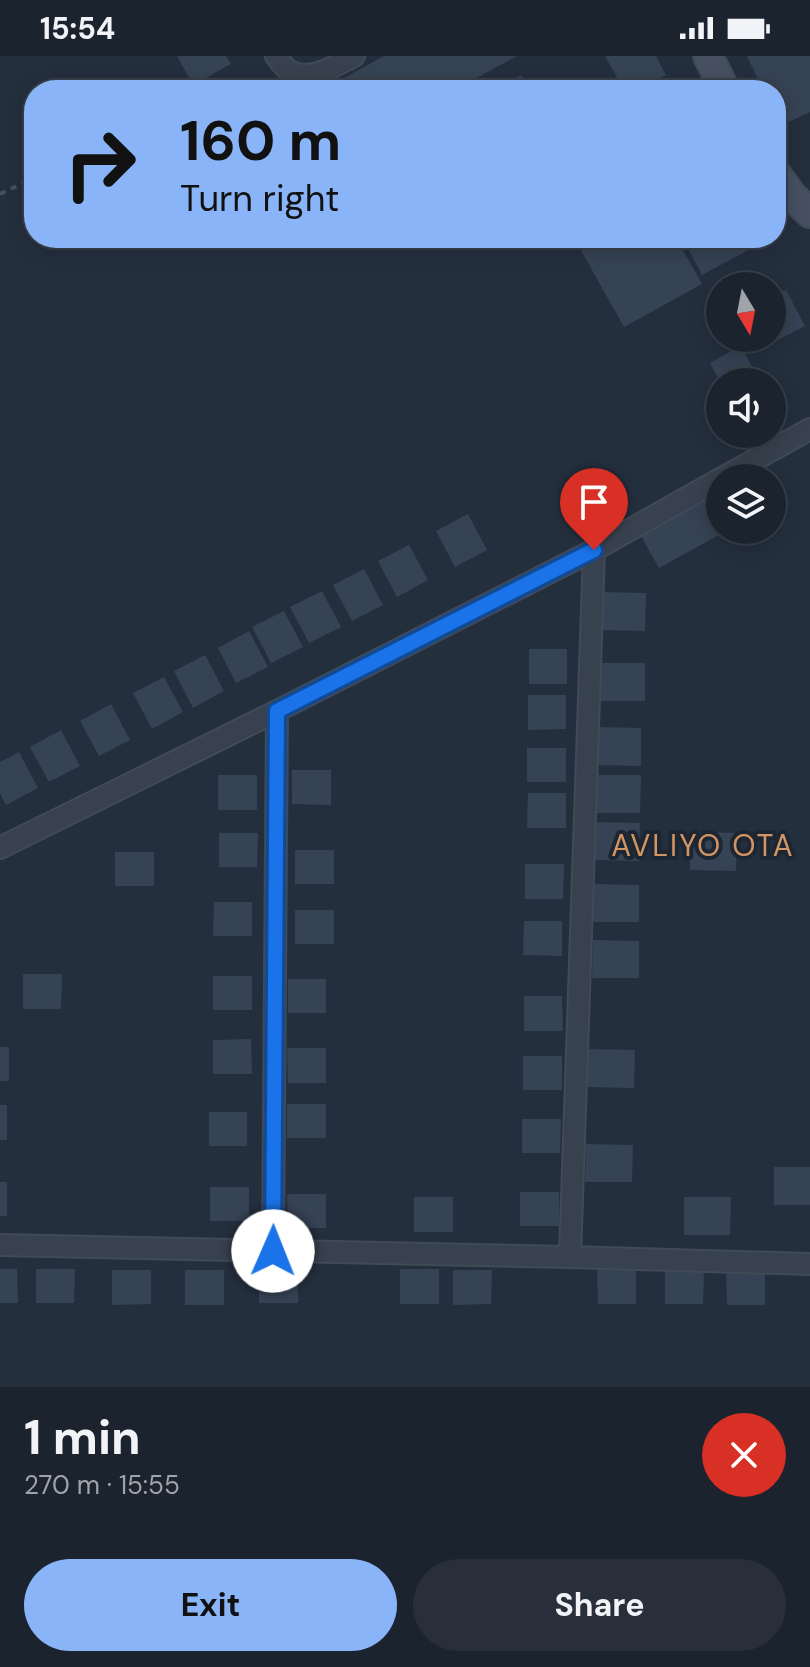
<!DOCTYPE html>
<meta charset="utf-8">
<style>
body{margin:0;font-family:"DM Sans",sans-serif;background:#282f3a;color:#f1f3f6;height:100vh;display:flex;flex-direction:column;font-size:30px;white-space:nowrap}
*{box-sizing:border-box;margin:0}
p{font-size:26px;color:#a0a4aa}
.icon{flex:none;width:44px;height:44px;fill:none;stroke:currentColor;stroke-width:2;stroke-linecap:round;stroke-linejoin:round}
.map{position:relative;height:1331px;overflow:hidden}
.panel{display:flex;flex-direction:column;background:#1b232e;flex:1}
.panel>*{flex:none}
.top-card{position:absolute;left:24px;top:24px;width:762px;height:168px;border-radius:32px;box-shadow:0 4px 20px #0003,0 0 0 2px #39404a;background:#8ab4f8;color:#111;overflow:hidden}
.needle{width:52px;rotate:170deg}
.controls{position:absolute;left:706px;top:216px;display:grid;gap:16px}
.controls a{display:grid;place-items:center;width:80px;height:80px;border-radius:50%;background:#1b232e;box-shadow:0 4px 20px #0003,0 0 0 2px #39404a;font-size:40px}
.pin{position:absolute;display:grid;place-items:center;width:68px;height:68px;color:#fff;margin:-82px -34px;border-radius:50% 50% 50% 0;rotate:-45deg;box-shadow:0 0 8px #0007}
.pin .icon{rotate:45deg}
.me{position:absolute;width:88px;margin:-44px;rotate:1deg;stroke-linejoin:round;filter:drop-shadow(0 0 6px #0008)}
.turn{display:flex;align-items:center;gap:28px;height:168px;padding:0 24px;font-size:36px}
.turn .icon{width:104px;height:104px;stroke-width:2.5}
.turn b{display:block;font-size:56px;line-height:68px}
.round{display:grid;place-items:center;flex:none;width:84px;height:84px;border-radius:42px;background:#282f3a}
.head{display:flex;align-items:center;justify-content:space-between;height:136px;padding:0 24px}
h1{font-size:48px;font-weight:700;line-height:60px}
.primary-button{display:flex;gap:16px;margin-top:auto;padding:16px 24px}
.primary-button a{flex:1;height:92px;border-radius:48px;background:#8ab4f8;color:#111;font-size:32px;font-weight:700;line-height:92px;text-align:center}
.primary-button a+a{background:#282f3a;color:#f1f3f6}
.status{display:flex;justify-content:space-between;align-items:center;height:56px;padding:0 40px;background:#1b232e;direction:ltr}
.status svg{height:22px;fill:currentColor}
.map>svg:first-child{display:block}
</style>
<div class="status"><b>15:54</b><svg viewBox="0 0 49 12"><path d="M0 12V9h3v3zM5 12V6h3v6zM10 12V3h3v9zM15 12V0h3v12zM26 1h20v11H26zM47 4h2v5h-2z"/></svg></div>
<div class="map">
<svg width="810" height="1331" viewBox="0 0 810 1331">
<rect width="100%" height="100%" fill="#242f3e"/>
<path fill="#364354" d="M 177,0 L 226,0 L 231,8 L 193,29 Z
M 384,0 L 517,0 L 455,34 L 322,34 Z
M 605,0 L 656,0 L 666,19 L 638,34 L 624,34 Z
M 747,0 L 810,0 L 810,56 L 780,70 L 776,61 L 776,34 L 763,34 Z
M 521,19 L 529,34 L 493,34 Z
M 574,182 L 676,182 L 702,228 L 624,271 Z
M 686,182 L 765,182 L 767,184 L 702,219 L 683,183 Z
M 786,234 L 805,270 L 774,286 L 772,283 L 772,241 Z
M 741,290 L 760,326 L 720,326 L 710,307 Z
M 720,436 L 720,474 L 728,474 L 659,512 L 641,480 Z
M 468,458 L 487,494 L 455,511 L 436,475 Z
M 409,489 L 428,524 L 397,541 L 378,505 Z
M 364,513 L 383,549 L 352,565 L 333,529 Z
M 322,535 L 341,571 L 309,587 L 290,551 Z
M 599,536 L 646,537 L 645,575 L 599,574 Z
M 284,555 L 303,591 L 271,607 L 252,571 Z
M 249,575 L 268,611 L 236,627 L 218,592 Z
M 529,593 L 567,593 L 567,628 L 529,628 Z
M 205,599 L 224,635 L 193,652 L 174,615 Z
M 598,607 L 645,607 L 645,645 L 598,645 Z
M 164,621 L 183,656 L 152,673 L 133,637 Z
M 528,639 L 566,639 L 566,673 L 528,674 Z
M 111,648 L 130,684 L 99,700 L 80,665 Z
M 595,671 L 641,672 L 641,710 L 594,709 Z
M 61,674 L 80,710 L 49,726 L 30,691 Z
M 527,692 L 566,692 L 566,726 L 527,726 Z
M 19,696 L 38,732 L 6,749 L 0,737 L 0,706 Z
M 292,714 L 331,714 L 331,749 L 292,748 Z
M 218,719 L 257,719 L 257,754 L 218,754 Z
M 594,719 L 641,719 L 640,757 L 593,757 Z
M 528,737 L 566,737 L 566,772 L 527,772 Z
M 593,766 L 640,767 L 639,805 L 593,804 Z
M 690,776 L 737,777 L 736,815 L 690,814 Z
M 219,777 L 258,777 L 257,811 L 219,811 Z
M 295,794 L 334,794 L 334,828 L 295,828 Z
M 115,796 L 154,796 L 154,830 L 115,830 Z
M 525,808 L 564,808 L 563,843 L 525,843 Z
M 593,828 L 639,829 L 639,866 L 592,866 Z
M 214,846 L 252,846 L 252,880 L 213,880 Z
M 295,854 L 334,854 L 334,888 L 295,888 Z
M 524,865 L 562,865 L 562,900 L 523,899 Z
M 593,884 L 639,885 L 639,922 L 592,922 Z
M 23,918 L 62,918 L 61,953 L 23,953 Z
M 213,920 L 252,920 L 252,954 L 213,954 Z
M 288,923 L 326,923 L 326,957 L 288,957 Z
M 524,940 L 562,940 L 563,975 L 524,975 Z
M 251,983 L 252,1018 L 213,1018 L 213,984 Z
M 0,991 L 9,991 L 9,1025 L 0,1025 Z
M 287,992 L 326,992 L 326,1027 L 288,1027 Z
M 588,993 L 635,994 L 634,1032 L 588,1031 Z
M 523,1000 L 562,1000 L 562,1034 L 523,1034 Z
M 287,1048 L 326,1048 L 326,1082 L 287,1082 Z
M 0,1049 L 7,1049 L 7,1084 L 0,1084 Z
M 209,1056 L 247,1056 L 247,1090 L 209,1090 Z
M 522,1063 L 561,1063 L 560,1097 L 522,1097 Z
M 586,1088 L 633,1089 L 632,1126 L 585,1126 Z
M 774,1111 L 810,1111 L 810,1149 L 774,1149 Z
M 0,1126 L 7,1126 L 7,1160 L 0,1160 Z
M 210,1131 L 249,1131 L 249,1165 L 210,1165 Z
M 520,1136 L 559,1136 L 559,1170 L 520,1170 Z
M 287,1138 L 326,1138 L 326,1172 L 288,1172 Z
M 414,1141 L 453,1141 L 453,1176 L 414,1176 Z
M 684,1141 L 731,1141 L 730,1179 L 684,1179 Z
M 259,1212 L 298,1213 L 298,1247 L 259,1247 Z
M 0,1213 L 17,1213 L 18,1247 L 0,1247 Z
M 36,1213 L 75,1213 L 74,1247 L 36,1247 Z
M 400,1213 L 439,1213 L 439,1248 L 400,1248 Z
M 665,1213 L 704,1213 L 703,1248 L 665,1248 Z
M 112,1214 L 151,1214 L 151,1248 L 112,1249 Z
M 185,1214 L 224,1214 L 224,1249 L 185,1249 Z
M 453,1214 L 492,1214 L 491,1248 L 453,1249 Z
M 597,1214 L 636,1214 L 636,1248 L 598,1248 Z
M 765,1214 L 765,1249 L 727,1249 L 726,1215 Z"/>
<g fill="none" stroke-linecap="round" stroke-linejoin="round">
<g stroke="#414a57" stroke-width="24">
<path id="street" d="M 276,0 C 280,5 284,12 290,15 C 310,27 336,9 354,0
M 722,422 L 810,373
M 0,792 L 277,655 L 594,494 L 720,423
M 0,1189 L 570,1201 L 810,1208
M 273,1195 L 277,655
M 570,1201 L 594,494"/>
</g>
<g stroke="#414a57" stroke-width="32">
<path id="secondary" d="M 708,0 L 725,34
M 776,118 L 792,140 L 810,157"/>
</g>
<path stroke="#3f5557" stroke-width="4" stroke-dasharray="6 6" stroke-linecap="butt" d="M 0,138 L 34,122"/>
<use href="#street" stroke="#38414e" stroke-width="20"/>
<use href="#secondary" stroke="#465061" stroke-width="28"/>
</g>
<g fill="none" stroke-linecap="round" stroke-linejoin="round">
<g stroke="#114b97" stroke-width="20">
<path id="route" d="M 273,1195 L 277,655 L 594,494"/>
</g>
<use href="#route" stroke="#1a73e8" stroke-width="14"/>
</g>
<g text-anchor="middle" stroke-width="8" stroke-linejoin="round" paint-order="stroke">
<g font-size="30" letter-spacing="2" fill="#d59563" stroke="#1d2633">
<text x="703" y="800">AVLIYO OTA</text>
</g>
</g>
</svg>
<div class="controls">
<a><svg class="needle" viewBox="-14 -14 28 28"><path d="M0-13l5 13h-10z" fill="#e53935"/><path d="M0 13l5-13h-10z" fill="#a0a4aa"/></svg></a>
<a><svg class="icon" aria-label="sound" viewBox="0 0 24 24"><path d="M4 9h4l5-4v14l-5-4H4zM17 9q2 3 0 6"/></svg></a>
<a><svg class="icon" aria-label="layers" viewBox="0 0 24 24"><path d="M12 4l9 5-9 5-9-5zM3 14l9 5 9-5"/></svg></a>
</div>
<div class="pin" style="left:594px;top:494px;background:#d93025"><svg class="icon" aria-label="arrive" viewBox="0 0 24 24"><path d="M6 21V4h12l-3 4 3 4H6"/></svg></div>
<svg class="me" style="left:273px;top:1195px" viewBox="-20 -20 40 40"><circle r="19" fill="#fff"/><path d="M0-13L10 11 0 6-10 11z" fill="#1a73e8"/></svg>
<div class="top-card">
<div class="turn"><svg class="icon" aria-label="right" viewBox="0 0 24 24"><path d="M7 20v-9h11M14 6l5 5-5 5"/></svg><div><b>160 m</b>Turn right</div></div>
</div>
</div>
<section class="panel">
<div class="head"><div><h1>1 min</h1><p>270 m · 15:55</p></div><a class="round" style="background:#d93025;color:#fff"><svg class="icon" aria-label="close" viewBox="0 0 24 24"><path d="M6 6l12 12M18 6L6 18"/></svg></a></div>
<div class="primary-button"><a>Exit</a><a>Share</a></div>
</section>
